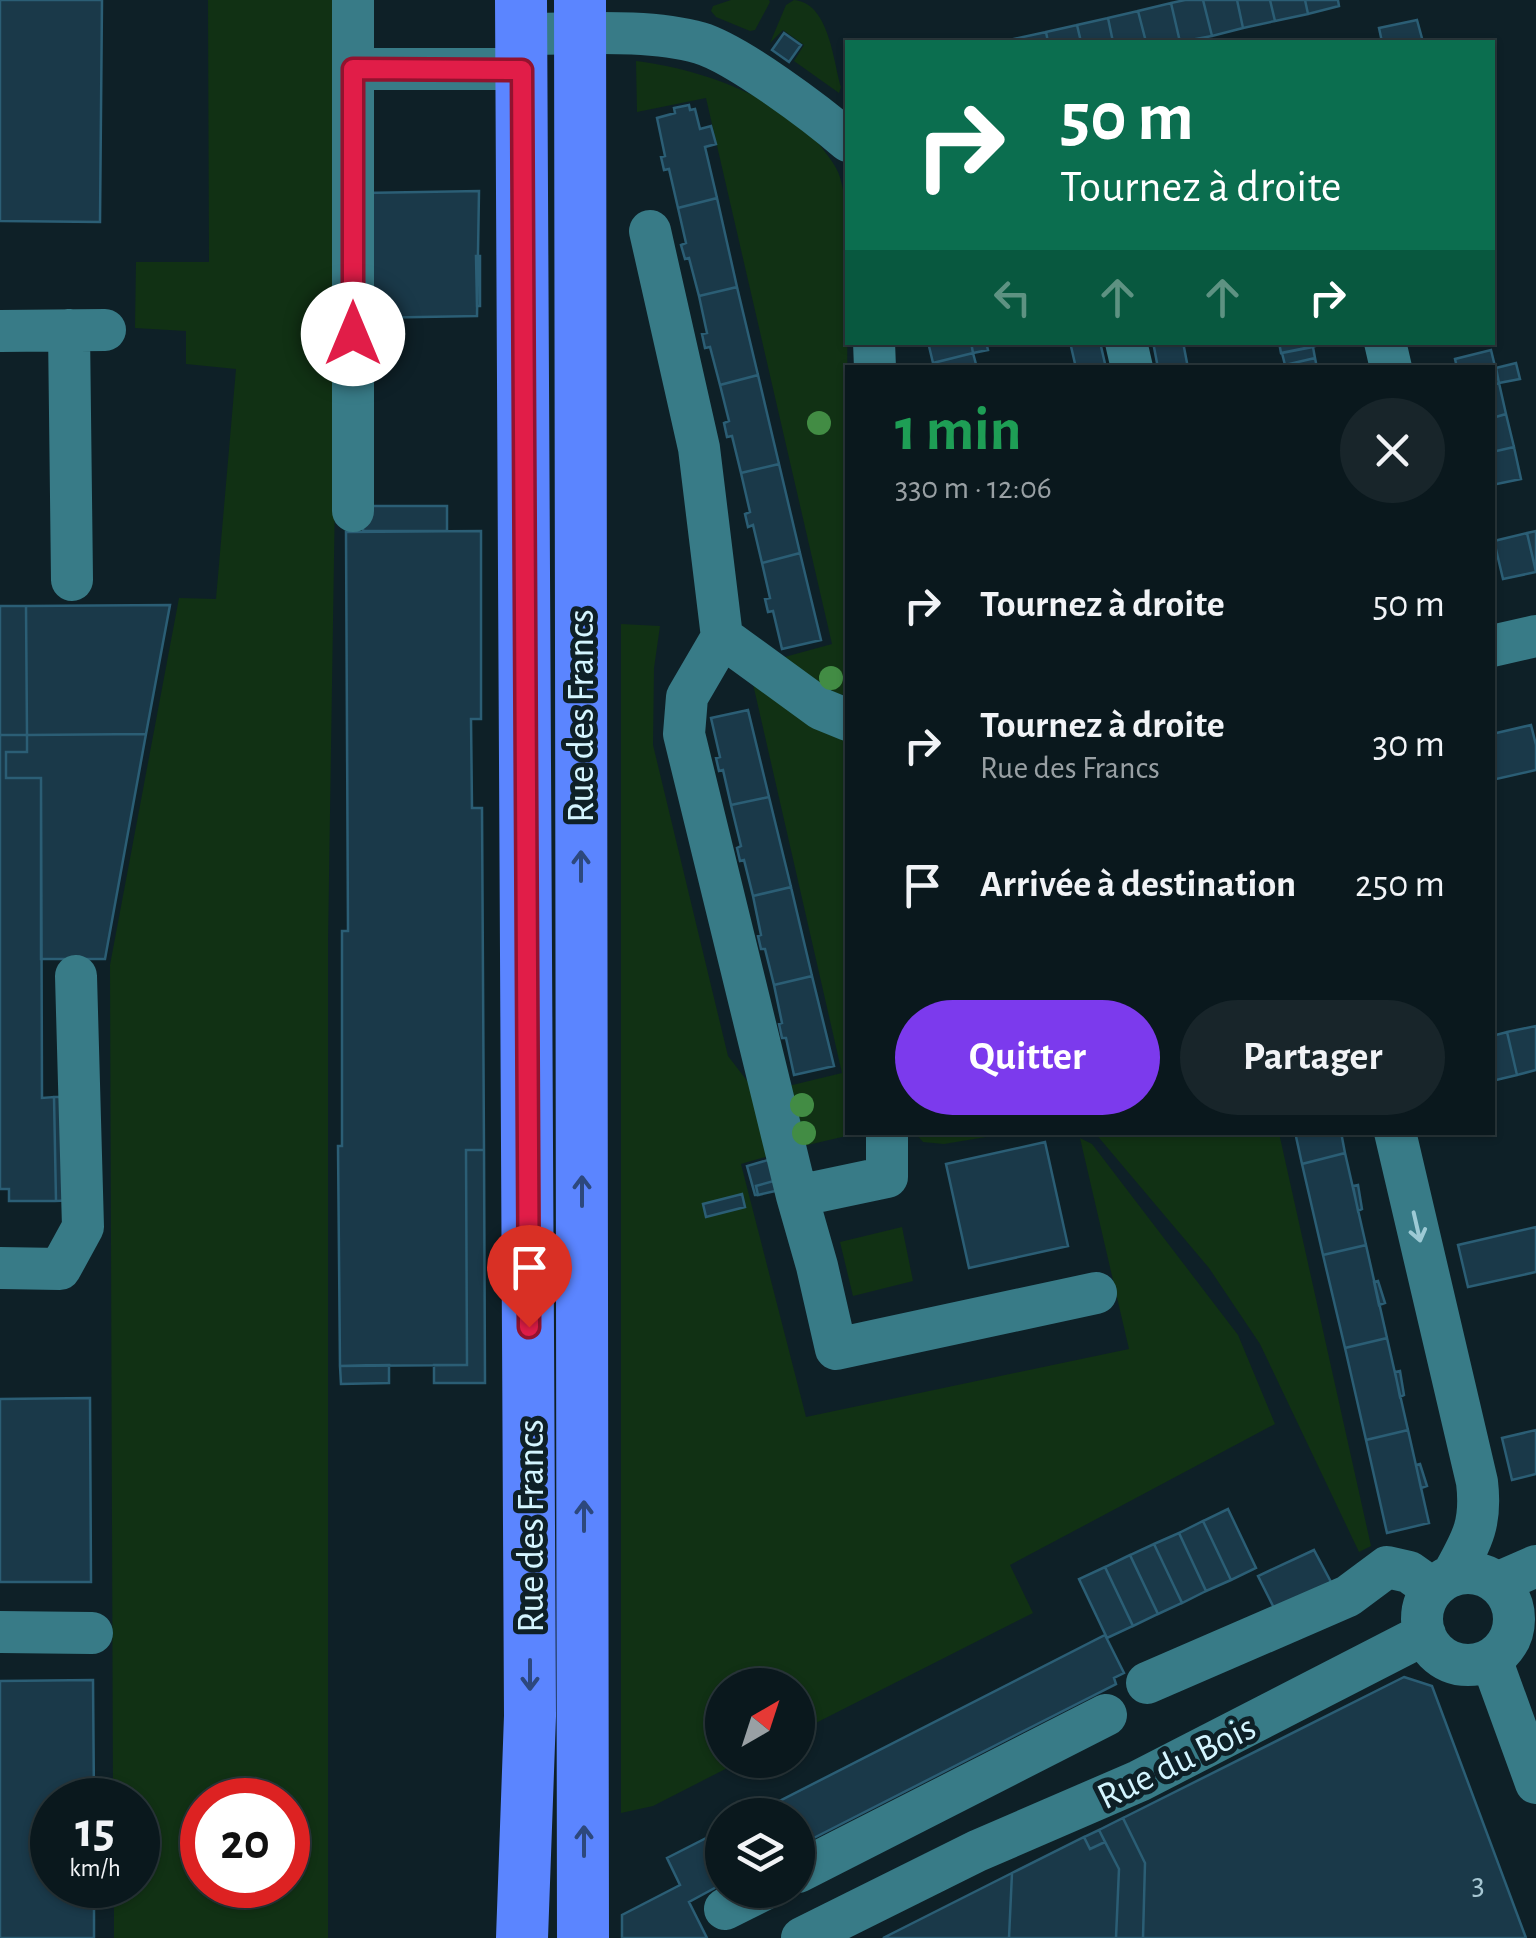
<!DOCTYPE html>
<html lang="fr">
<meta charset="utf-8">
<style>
body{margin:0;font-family:"Alegreya Sans",sans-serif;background:#18252a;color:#f1f3f6;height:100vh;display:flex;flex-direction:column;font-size:38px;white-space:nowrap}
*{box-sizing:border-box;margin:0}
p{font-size:32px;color:#99a0a4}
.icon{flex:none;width:55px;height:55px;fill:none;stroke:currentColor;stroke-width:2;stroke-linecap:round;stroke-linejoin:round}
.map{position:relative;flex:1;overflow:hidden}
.side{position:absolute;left:845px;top:365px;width:650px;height:770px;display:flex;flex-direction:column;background:#0a181d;border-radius:0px;box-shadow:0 2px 8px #0004,0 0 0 2px #2a373b}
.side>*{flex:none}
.banner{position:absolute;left:845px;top:40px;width:650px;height:305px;border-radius:0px;box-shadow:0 2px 8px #0004,0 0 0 2px #2a373b;background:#0b6e4f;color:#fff;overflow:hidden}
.needle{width:65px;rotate:39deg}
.buttons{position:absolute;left:705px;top:1668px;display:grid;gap:20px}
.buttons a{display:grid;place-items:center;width:110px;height:110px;border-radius:50%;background:#0a181d;box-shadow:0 2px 8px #0004,0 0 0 2px #2a373b;font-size:50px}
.speed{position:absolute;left:30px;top:1778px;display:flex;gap:20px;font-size:50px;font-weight:700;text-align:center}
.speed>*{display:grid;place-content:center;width:130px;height:130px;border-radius:50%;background:#0a181d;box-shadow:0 2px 8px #0004,0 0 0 2px #2a373b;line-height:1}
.speed small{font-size:25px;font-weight:400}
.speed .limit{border:15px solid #d22;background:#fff;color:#111}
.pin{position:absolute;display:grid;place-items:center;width:85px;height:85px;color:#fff;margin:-102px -42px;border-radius:50% 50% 50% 0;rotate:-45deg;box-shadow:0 0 10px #0007}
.pin .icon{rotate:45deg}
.me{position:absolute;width:110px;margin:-55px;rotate:0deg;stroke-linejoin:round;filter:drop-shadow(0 0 8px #0008)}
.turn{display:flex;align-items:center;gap:35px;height:210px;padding:0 50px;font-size:45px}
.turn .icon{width:130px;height:130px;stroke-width:2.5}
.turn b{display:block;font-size:70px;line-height:85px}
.lanes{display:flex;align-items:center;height:95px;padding:0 50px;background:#0003;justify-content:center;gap:50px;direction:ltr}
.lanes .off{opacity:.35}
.round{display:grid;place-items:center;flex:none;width:105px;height:105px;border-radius:52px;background:#18252a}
.summary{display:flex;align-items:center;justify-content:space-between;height:170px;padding:0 50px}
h1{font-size:60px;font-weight:600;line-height:75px;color:#1e9e55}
.primary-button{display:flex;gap:20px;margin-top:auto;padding:20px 50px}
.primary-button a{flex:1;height:115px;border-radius:60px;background:#7c3aed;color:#fff;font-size:40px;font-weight:600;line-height:115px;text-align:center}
.primary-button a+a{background:#18252a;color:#f1f3f6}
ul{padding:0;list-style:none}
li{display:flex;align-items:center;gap:30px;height:140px;padding:0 50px}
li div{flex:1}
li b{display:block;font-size:38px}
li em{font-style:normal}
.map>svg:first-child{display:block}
</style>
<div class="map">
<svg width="1536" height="1938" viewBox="0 0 1536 1938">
<rect width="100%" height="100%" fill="#0e2027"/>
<path fill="#113114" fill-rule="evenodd" d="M 208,0 L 334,0 L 335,494 L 328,941 L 328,1938 L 114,1938 L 114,1885 L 138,1885 L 138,1800 L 113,1800 L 110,965 L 179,598 L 216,599 L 236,369 L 186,364 L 186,331 L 135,328 L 136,262 L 209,262 ZM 202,1800 L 288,1800 L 288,1885 L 202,1885 Z
M 731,0 L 769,0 L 770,2 L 755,30 L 750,31 L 716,17 L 711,11 L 713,6 Z
M 794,0 C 829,3 833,60 841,87 L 839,93 L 794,61 L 804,45 L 783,30 L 770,43 L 786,5 Z
M 636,61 C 707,70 798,102 836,168 C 843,180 844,199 847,213 L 848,691 L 845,695 L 832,693 L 781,658 L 832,644 L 706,98 L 637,112 Z
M 621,624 L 660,626 L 654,668 L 653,745 L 728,1056 L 748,1082 L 772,1155 L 741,1164 L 806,1417 L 1129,1349 L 1080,1138 L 1092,1144 L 1238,1335 L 1275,1424 L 1010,1565 L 1033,1613 L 798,1732 L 798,1685 L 722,1685 L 722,1760 L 743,1760 L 653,1806 L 621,1813 Z
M 753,684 L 847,739 L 848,1132 L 859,1133 L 795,1148 L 780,1088 L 842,1073 Z
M 915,1133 L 1010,1133 L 944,1144 L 923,1142 Z
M 1095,1133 L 1279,1133 L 1371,1546 L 1359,1552 L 1260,1344 L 1209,1268 Z
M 902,1227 L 913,1281 L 853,1296 L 840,1242 Z"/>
<path fill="#1a3949" stroke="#2b5e75" stroke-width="2.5" d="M 0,0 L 102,0 L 100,222 L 0,221 Z
M 1185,0 L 1203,0 L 1212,36 L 1180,42 L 1171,3 Z
M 1203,0 L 1237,0 L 1243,28 L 1212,36 Z
M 1237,0 L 1270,0 L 1275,21 L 1243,28 Z
M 1270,0 L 1305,0 L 1308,14 L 1275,21 Z
M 1305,0 L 1338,0 L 1339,6 L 1308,14 Z
M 1171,3 L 1180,42 L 1146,42 L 1138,11 Z
M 1138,11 L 1146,42 L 1113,42 L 1108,18 Z
M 1108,18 L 1113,42 L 1081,42 L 1077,25 Z
M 1417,20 L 1423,42 L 1382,42 L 1379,28 Z
M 1077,25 L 1081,42 L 1048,42 L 1046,32 Z
M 1046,32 L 1048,42 L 1015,42 L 1014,39 Z
M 784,33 L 801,45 L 789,62 L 772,50 Z
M 689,105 L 690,110 L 695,109 L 700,129 L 711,126 L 716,144 L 705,147 L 717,198 L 678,208 L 669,169 L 664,170 L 661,157 L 665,156 L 657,118 L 675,113 L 674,108 Z
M 479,191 L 477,316 L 365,318 L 363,193 Z
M 717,198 L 737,287 L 699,296 L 689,258 L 685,259 L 681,245 L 686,243 L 678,208 Z
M 476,256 L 480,256 L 480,306 L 477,306 Z
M 737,287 L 758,375 L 720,385 L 710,347 L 705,348 L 702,334 L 707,333 L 699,296 Z
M 928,342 L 971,342 L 973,353 L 933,363 Z
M 971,342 L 986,342 L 988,350 L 973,353 Z
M 1070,342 L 1100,342 L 1106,368 L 1076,368 Z
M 1153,342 L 1183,342 L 1188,368 L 1158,368 Z
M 1279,342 L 1319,342 L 1320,345 L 1281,353 Z
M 1313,347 L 1315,358 L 1285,365 L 1282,353 Z
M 1491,350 L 1499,383 L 1492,385 L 1492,368 L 1457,368 L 1455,359 Z
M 973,353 L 977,368 L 934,368 L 933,363 Z
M 1315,358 L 1317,368 L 1285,368 L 1285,365 Z
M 1516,363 L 1520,379 L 1499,383 L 1496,368 Z
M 758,375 L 779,464 L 741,473 L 732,436 L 727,437 L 724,423 L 729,421 L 720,385 Z
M 1499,383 L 1506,414 L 1492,418 L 1492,385 Z
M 1506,414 L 1514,447 L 1492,452 L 1492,418 Z
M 1514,447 L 1521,479 L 1492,485 L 1492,452 Z
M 779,464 L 800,553 L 762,563 L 753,525 L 748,527 L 745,514 L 750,512 L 741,473 Z
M 363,506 L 447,506 L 447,531 L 363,531 Z
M 481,531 L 481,719 L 471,719 L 472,808 L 482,808 L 484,1150 L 466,1150 L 467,1365 L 340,1366 L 338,1146 L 342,1146 L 342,931 L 348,931 L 346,532 Z
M 1536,531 L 1536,572 L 1527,533 Z
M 1527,533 L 1536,572 L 1503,579 L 1494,541 Z
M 800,553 L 821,640 L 782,649 L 773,611 L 768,612 L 765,599 L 770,598 L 762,563 Z
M 170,605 L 146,734 L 27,735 L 26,606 Z
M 0,606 L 26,606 L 27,735 L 0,735 Z
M 748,710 L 769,797 L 731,805 L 723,770 L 719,771 L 716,758 L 720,757 L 711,718 Z
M 1531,725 L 1536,745 L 1536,770 L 1492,780 L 1492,734 Z
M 146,734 L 105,959 L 41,959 L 41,778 L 6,778 L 6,752 L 27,752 L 27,735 Z
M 0,735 L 27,735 L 27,752 L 6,752 L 6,778 L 41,778 L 42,1098 L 54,1097 L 56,1201 L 9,1201 L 9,1189 L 0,1189 Z
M 769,797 L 791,887 L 753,896 L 744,860 L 740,861 L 737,848 L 741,846 L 731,805 Z
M 791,887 L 812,976 L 774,985 L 765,949 L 761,949 L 758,936 L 761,935 L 753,896 Z
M 812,976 L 834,1066 L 794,1075 L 786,1038 L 782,1038 L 779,1024 L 782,1023 L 774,985 Z
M 1536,1026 L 1536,1070 L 1517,1075 L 1507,1032 Z
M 1507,1032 L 1517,1075 L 1492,1081 L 1492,1036 Z
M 54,1097 L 75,1097 L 77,1200 L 56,1201 Z
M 1295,1132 L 1341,1132 L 1345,1153 L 1302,1164 Z
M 1045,1142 L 1068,1246 L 969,1268 L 946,1164 Z
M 466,1150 L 484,1150 L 485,1383 L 434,1383 L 434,1365 L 467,1365 Z
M 1345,1153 L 1366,1245 L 1323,1255 L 1302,1164 Z
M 775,1158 L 781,1179 L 756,1186 L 758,1195 L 755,1195 L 747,1166 Z
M 781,1179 L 784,1189 L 758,1195 L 756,1186 Z
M 1358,1185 L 1362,1209 L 1358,1211 L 1353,1186 Z
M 742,1194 L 745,1207 L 706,1217 L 703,1204 Z
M 1536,1227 L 1536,1272 L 1468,1287 L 1458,1245 Z
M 1366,1245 L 1387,1338 L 1345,1348 L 1323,1255 Z
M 1378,1281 L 1385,1303 L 1379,1305 L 1374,1282 Z
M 1387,1338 L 1408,1430 L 1366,1440 L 1345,1348 Z
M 389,1365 L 389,1383 L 341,1384 L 340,1366 Z
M 1400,1371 L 1404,1395 L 1400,1397 L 1395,1372 Z
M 90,1398 L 91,1582 L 0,1582 L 0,1399 Z
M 1408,1430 L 1429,1523 L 1387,1533 L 1366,1440 Z
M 1536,1430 L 1536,1474 L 1512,1480 L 1502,1438 Z
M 1420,1464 L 1427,1486 L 1421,1488 L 1416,1465 Z
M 1228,1509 L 1256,1568 L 1231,1580 L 1203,1521 Z
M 1203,1521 L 1231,1580 L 1206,1591 L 1179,1533 Z
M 1179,1533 L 1206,1591 L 1182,1603 L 1154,1544 Z
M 1154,1544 L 1182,1603 L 1158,1614 L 1130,1555 Z
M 1314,1550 L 1331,1582 L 1276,1612 L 1258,1576 Z
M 1130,1555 L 1158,1614 L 1133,1626 L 1105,1567 Z
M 1105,1567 L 1133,1626 L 1107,1638 L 1079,1579 Z
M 1105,1635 L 1124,1673 L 1114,1678 L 1116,1684 L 798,1846 L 798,1815 L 752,1815 Z
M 1404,1677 L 1432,1686 L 1526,1938 L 1143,1938 L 1145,1863 L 1123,1818 Z
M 93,1680 L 94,1800 L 52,1800 L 52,1885 L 94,1885 L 94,1938 L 0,1938 L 0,1681 Z
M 1123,1818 L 1145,1863 L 1143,1938 L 1116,1938 L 1119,1869 L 1099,1830 Z
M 722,1830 L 722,1884 L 689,1902 L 707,1938 L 622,1938 L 622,1915 L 680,1885 L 667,1858 Z
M 1099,1830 L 1105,1842 L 1090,1849 L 1084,1837 Z
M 1084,1837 L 1090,1849 L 1105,1842 L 1119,1869 L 1116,1938 L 1009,1938 L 1012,1873 Z
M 1012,1873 L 1009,1938 L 883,1938 Z"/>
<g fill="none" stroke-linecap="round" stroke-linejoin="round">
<path stroke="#387b87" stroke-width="42" d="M 353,0 L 353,69 L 522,69
M 522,34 C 577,34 648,28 700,43 C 737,54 817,114 848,141
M 650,231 L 699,448 L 722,637 L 821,709 L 848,720
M 69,330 L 72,580
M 0,331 L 105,330
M 874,342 L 875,368
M 1126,342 L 1132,368
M 1385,342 L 1391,368
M 353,511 L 353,69
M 722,637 L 687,697 L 684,734 L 797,1196
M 1492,646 L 1536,636
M 887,1132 L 887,1177 L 797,1196 L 817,1266 L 836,1349 L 1096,1293
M 1395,1132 L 1477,1482 C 1482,1524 1472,1540 1452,1576
M 0,1268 L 60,1269 L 83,1227 L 76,976
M1422 1619a46 46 0 1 1 92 0a46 46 0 1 1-92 0Z
M 1497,1583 L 1536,1566
M 0,1632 L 92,1633
M 1491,1659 L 1536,1783
M 1147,1683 L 1348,1596 L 1387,1567 L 1409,1572 L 1433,1589
M 798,1872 L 1106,1715
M 725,1909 L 763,1890
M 802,1938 L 977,1851 L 1139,1781 L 1425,1634"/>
<path stroke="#5b85ff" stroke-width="52" d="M 521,0 L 530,1716 L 522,1938
M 580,0 L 583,1938"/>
</g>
<g fill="#428c44">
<circle cx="819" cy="423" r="12"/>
<circle cx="831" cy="678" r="12"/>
<circle cx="802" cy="1105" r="12"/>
<circle cx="804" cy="1133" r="12"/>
</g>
<defs><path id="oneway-shaft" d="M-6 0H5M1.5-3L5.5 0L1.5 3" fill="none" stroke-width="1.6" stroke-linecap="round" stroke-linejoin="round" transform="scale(2.5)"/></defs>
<g stroke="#2d487d">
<use href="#oneway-shaft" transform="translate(581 866) rotate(-90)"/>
<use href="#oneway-shaft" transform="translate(582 1191) rotate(-90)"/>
<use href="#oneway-shaft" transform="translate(584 1516) rotate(-90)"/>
<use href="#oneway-shaft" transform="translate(530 1675) rotate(90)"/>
<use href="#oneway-shaft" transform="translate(584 1841) rotate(-90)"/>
</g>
<use stroke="#9dcad5" href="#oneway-shaft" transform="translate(1417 1227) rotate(77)"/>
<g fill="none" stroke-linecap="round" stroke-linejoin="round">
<g stroke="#92132f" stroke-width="25">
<path id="route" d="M 353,334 L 353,69 L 522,70 L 529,1327"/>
</g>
<use href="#route" stroke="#e11d48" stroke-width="18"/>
</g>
<g text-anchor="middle" stroke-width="10" stroke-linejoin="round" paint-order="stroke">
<g font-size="32" fill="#a6c6d2">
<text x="1478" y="1894">3</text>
</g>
<g font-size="38" fill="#d4f5ff" stroke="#0e2027">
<text transform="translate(580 716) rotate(-90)" y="13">Rue des Francs</text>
<text transform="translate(530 1526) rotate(-90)" y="13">Rue des Francs</text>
<text transform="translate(1176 1761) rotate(-26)" y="13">Rue du Bois</text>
</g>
</g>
</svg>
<div class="buttons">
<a><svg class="needle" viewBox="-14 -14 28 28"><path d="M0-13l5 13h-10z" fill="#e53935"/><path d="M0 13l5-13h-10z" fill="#99a0a4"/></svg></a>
<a><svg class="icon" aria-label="layers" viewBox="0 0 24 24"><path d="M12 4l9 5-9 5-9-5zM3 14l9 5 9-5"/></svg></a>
</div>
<div class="speed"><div>15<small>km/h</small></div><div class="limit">20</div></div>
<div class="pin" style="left:529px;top:1327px;background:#d93025"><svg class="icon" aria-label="arrive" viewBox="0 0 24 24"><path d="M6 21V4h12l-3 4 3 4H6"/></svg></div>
<svg class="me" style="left:353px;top:334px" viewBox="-20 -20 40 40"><circle r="19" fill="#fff"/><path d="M0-13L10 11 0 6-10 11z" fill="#e11d48"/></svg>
<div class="banner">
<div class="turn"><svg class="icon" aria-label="right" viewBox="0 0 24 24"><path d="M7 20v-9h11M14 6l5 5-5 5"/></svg><div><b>50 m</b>Tournez à droite</div></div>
<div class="lanes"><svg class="icon off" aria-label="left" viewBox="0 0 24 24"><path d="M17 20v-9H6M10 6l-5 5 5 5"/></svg><svg class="icon off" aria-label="ahead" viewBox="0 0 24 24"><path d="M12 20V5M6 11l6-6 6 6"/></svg><svg class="icon off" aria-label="ahead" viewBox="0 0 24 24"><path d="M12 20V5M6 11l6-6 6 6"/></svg><svg class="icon" aria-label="right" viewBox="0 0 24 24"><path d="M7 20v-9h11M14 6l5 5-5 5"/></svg></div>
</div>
<section class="side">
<div class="summary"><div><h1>1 min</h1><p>330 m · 12:06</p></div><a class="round"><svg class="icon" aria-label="close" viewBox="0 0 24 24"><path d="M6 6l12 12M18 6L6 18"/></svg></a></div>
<ul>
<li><svg class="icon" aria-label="right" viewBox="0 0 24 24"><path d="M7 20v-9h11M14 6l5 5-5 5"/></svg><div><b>Tournez à droite</b></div><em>50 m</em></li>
<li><svg class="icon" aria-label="right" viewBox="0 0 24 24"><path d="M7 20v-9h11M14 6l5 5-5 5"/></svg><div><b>Tournez à droite</b><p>Rue des Francs</p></div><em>30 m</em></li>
<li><svg class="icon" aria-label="arrive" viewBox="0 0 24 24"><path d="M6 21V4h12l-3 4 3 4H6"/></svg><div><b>Arrivée à destination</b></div><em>250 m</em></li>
</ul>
<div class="primary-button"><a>Quitter</a><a>Partager</a></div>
</section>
</div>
